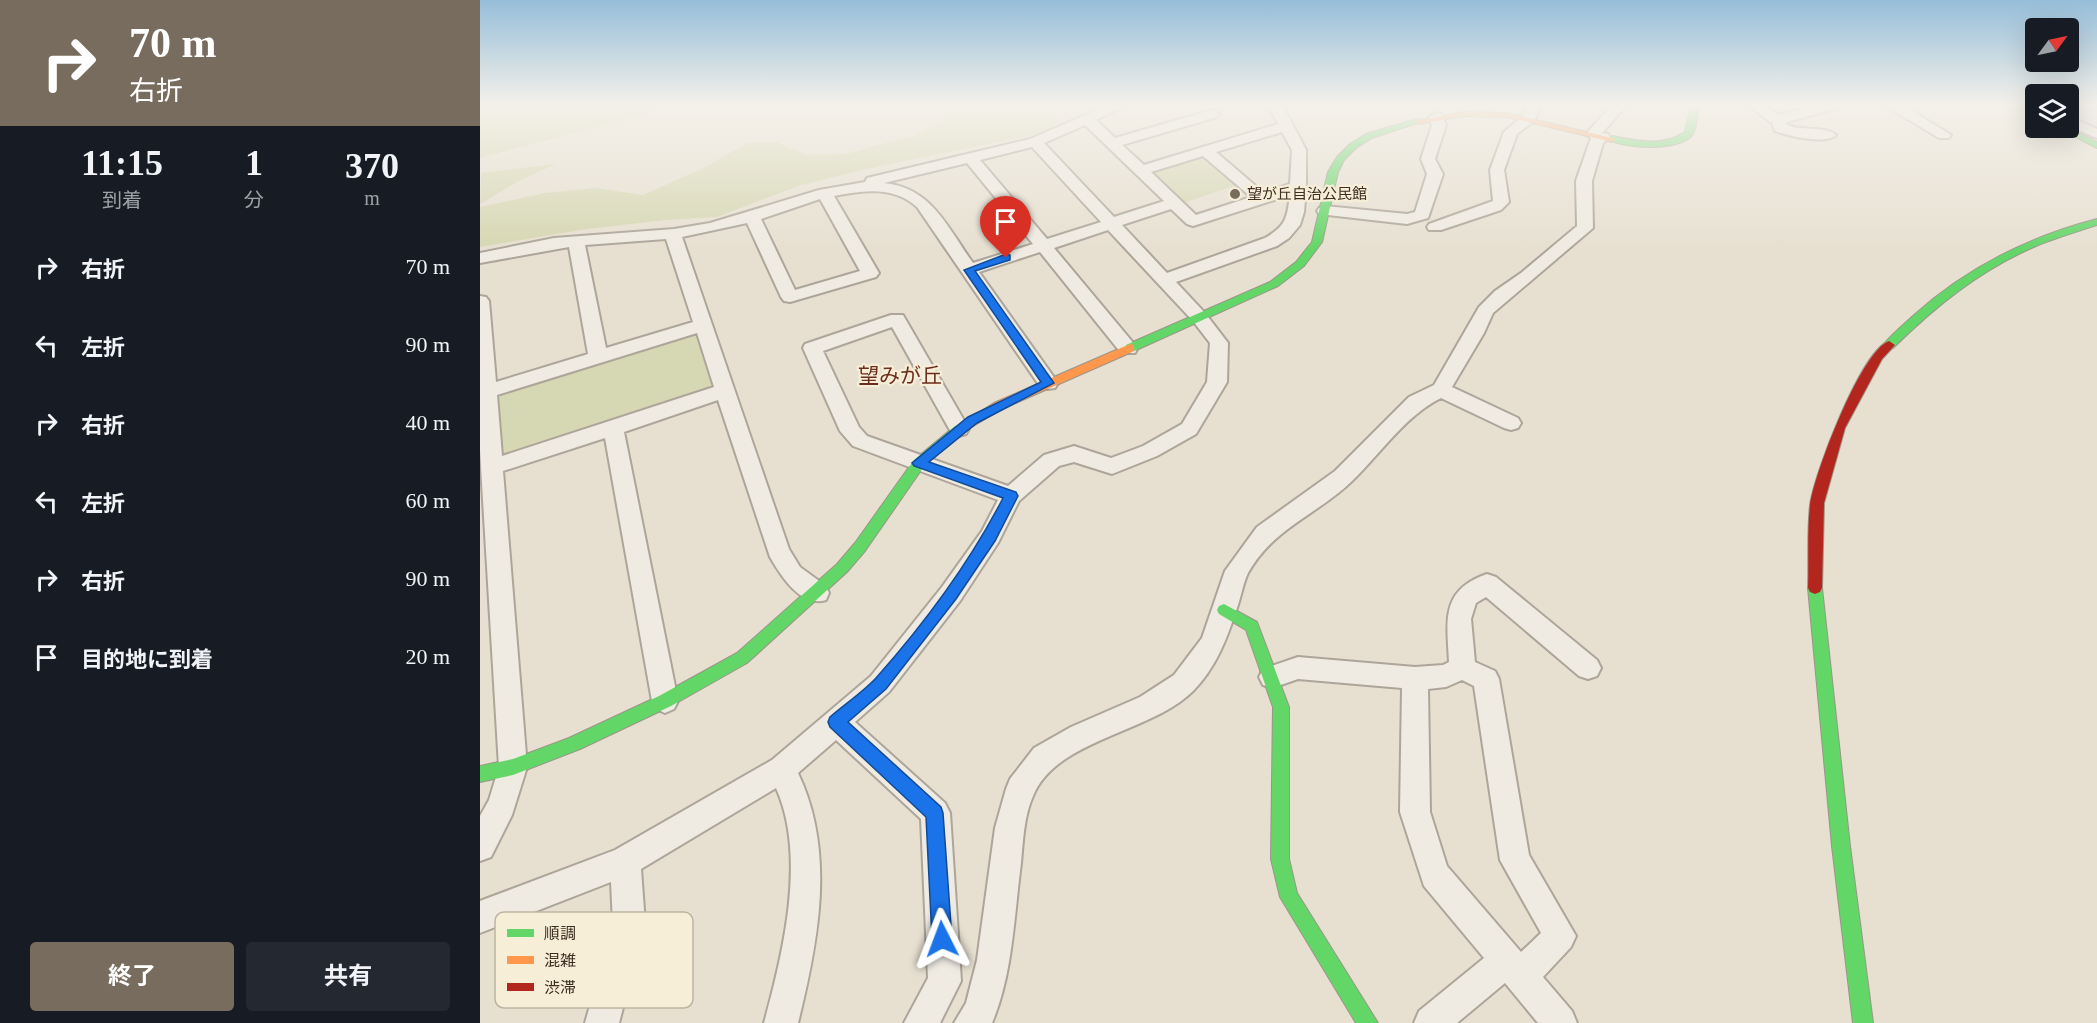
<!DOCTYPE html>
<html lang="ja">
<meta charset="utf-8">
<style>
body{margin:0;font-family:"Times New Roman","Noto Sans JP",serif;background:#242831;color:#f1f3f6;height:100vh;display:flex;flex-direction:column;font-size:22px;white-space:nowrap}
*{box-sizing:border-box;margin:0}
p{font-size:20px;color:#9ea1a6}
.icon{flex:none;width:33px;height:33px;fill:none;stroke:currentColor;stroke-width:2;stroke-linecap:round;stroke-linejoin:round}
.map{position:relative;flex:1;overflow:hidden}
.drawer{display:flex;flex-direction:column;background:#171b24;width:480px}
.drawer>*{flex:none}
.banner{background:#786c5e;color:#fff;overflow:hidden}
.needle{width:39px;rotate:57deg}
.fabs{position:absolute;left:1545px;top:18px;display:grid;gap:12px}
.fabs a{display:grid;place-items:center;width:54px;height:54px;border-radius:6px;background:#171b24;box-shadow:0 6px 24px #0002;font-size:30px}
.pin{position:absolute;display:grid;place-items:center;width:51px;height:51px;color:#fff;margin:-62px -26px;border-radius:50% 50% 50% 0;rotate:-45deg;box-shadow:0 0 6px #0007}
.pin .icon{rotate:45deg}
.me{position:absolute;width:66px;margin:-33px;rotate:357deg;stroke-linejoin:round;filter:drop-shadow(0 0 4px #0008)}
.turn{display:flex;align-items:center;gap:21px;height:126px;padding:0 30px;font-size:27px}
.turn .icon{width:78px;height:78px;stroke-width:2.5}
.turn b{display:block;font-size:42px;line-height:51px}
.eta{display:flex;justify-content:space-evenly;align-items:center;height:102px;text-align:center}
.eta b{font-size:36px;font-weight:700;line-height:42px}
.button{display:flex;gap:12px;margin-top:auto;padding:12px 30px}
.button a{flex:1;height:69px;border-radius:6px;background:#786c5e;color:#fff;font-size:24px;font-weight:700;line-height:69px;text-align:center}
.button a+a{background:#242831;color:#f1f3f6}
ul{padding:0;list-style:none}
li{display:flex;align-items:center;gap:18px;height:78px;padding:0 30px}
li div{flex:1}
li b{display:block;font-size:22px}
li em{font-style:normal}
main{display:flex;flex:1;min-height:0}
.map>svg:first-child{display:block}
</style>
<main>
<section class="drawer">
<div class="banner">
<div class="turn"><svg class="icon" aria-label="right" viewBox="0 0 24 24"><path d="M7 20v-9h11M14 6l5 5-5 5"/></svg><div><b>70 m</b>右折</div></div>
</div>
<div class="eta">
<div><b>11:15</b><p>到着</p></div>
<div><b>1</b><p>分</p></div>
<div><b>370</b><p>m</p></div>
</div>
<ul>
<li><svg class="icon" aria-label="right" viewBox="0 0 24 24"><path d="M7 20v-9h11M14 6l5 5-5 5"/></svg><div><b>右折</b></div><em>70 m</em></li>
<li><svg class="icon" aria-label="left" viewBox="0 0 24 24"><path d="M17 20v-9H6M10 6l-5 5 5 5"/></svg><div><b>左折</b></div><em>90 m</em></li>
<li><svg class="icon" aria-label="right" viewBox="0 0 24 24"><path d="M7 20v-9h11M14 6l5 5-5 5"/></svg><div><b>右折</b></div><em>40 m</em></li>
<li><svg class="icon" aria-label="left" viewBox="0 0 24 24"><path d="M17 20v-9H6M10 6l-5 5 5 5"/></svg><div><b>左折</b></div><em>60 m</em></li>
<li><svg class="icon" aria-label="right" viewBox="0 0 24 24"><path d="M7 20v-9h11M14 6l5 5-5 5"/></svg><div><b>右折</b></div><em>90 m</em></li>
<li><svg class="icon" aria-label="arrive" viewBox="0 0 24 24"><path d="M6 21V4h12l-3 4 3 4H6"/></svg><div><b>目的地に到着</b></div><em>20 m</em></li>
</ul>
<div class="button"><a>終了</a><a>共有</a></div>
</section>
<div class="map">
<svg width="1617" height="1023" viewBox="0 0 1617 1023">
<rect width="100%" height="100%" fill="#e7e0d1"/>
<path fill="#d6d7b3" d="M 0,106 L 195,106 L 0,158 Z
M 562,109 L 580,120 L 563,133 L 400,166 L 321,185 L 237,217 L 185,220 L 100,230 L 0,247 L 0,207 L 65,193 L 116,188 L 163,195 L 224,168 L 267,143 L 297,142 L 326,155 L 366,154 L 436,135 L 475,115 Z
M 726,154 L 760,184 L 703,203 L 672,174 L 675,169 Z
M 76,164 L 35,183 L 0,204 L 1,173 Z
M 206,334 L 217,334 L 233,384 L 225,392 L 21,461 L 16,392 Z"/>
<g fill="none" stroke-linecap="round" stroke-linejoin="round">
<g stroke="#ada599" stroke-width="4">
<path id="street" d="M 626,106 L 645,106 L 616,120 L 635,138 L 732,110 L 739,114 L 737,117 L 642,145 L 664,165 L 798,124 L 789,106 L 803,106 L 826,150 L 826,187 L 824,212 L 820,225 L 809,238 L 797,246 L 696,282 L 725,313 L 748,343 L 747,382 L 716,434 L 677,456 L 632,474 L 594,462 L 579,466 L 539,501 L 518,543 L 480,601 L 409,692 L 375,722 L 465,803 L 470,813 L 481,981 L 460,1023 L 424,1023 L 448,978 L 441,819 L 356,740 L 318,773 C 356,852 338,942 318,1023 L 284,1023 C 303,954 327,856 296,788 L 161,869 L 165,924 L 139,1023 L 105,1023 L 133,924 L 131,882 L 0,933 L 0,901 L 135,850 L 292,760 L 391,676 L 462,587 L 502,531 L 518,500 L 373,446 L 360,431 L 323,348 L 325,344 L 411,315 L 423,315 L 489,429 L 486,434 L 479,436 L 472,434 L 412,327 L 343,351 L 379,427 L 387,436 L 528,486 L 564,455 L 594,446 L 631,458 L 663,446 L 702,424 L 727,382 L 730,343 L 713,321 L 628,230 L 574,248 L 655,345 L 657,349 L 655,353 L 641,353 L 560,252 L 499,272 L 578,383 L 575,388 L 568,389 L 561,388 L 437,207 C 414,186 383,190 354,196 L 399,273 L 396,277 L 310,302 L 304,301 L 301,297 L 267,223 L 202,237 L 309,549 L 320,567 L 346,586 L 349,593 L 346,600 C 321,608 301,576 290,557 L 238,400 L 144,432 L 198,701 L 194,709 L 185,713 L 176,709 L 172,701 L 125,438 L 23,471 L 47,767 L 32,815 L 11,857 L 0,861 L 0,816 L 9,800 L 19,767 L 0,450 L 0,296 L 6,297 L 9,301 L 16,382 L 108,354 L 89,247 L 0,263 L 0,253 L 74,238 L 194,229 L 230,223 L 339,190 L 385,182 L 387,178 L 550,139 ZM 605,125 L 684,201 L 634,217 L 564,143 ZM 802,132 L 812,150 L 810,184 L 784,193 L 736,152 ZM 552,147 L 621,222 L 567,239 L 500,160 ZM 723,156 L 771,197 L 716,215 L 671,172 ZM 487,163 L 553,244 L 493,263 C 467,227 452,188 404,183 ZM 810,195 C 807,218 806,226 785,238 L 687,273 L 642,225 L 691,209 L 707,224 L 713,226 ZM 340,199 L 380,271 L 315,290 L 281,219 ZM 186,239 L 213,322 L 126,348 L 105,245 ZM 217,333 L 234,387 L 22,456 L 17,395 Z
M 1047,106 L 1061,106 L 1054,121 L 1037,134 L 1024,170 L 1029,202 L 1021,210 L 961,230 L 949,230 L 947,227 L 949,224 L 1013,201 L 1010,170 L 1024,132 L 1043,116 Z
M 1131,106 L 1146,106 L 1122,133 L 1128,134 L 1130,137 L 1123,143 L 1112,181 L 1113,228 L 1013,313 L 1004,333 L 972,387 L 1038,418 L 1041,423 L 1038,428 L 1031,430 L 1024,428 L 961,398 C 925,416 901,453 872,481 C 837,515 794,527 768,573 C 763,583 761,597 757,608 C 747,638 736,668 713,691 C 671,733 576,739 553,796 C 544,816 543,841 541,863 C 534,916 533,973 512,1023 L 474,1023 L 486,1003 L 497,960 L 515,828 L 526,789 L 530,779 L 554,748 L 591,727 L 660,697 L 694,675 L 722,638 L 745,571 L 777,527 L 855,471 L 929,397 L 954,385 L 999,307 L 1015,291 L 1041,273 L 1097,226 L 1096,181 L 1111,138 L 1106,134 Z
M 1269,106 L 1286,106 L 1299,115 L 1333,106 L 1357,106 L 1355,109 L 1307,122 L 1305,124 C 1320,132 1345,125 1356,135 C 1346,145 1308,136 1295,131 L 1292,123 Z
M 1406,106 L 1424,106 L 1471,135 L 1469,138 L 1459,138 Z
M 956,113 L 961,114 L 966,125 L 955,159 L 963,174 L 948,218 L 927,224 L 839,214 L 837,211 L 839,208 L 845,206 L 927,214 L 935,212 L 947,174 L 941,159 L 952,125 L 949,117 Z
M 1588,116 L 1617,129 L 1617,138 L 1588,126 Z
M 1007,574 L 1016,577 L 1117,660 L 1121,668 L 1117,676 L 1108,679 L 1099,676 L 1006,597 L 996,603 L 991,619 L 995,662 L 1015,671 L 1019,679 L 1049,855 L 1096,936 L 1091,947 L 1063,977 L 1092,1011 L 1097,1023 L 1058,1023 L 1025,983 L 977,1023 L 934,1023 L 939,1011 L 1004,958 L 944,886 L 920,812 L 922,688 L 818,679 L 792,688 L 783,685 L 779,677 L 783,669 L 818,657 L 935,667 L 963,665 L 969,662 C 967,621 960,590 1007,574 ZM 982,680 L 994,686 L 1020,860 L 1061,933 L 1041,952 L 967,866 L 950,812 L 948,689 L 966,687 Z"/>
</g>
<g stroke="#9c958a" stroke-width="2">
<path id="fast" d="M 1211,106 L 1219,106 C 1217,114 1217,127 1213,134 C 1201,152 1143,149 1128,139 L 1132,136 C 1157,141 1183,147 1205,132 Z
M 1537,106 L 1548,106 L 1556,110 L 1556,116 Z
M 936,119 L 943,121 L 892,138 L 876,148 L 864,160 L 858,172 L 842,242 L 824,266 L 798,286 L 654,351 L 646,351 L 646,345 L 790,282 L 816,262 L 832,242 L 848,172 L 857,157 L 870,144 L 886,134 Z
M 1578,128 L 1588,128 L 1617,142 L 1617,148 Z
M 1617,219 L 1617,225 C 1596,232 1575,238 1556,246 C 1500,270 1456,306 1413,348 L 1405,348 L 1403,345 C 1412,334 1423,325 1433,316 C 1486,268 1548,237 1617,219 Z
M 479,425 L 483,426 L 485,429 L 483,432 L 444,466 L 385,551 L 367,572 L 267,663 L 191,706 L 100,749 L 33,775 L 0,782 L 0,766 L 33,759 L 89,738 L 179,696 L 257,653 L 357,564 L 375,543 L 434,460 L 475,426 Z
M 1335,582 L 1340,584 L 1342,588 L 1370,846 L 1393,1023 L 1373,1023 L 1352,846 L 1328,588 L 1330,584 Z
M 744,604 L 777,622 L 809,707 L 809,859 L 817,893 L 898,1023 L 876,1023 L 800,897 L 791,859 L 793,707 L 766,630 L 739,614 L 737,610 L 739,606 Z"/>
</g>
<g stroke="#9c958a" stroke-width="2">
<path id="slow" d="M 984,112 L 1027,113 L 1136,139 L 1132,142 L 1027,117 L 984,116 L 939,124 L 935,121 Z
M 650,344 L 654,345 L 654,351 L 522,409 L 483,432 L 475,432 L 473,429 L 514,403 Z"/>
</g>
<g stroke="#9c958a" stroke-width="2">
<path id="jam" d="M 1409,341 L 1415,345 L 1402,359 L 1365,428 L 1344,503 L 1342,588 L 1340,592 L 1335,594 L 1330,592 L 1328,588 C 1329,561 1327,532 1330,505 C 1334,474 1381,351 1409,341 Z"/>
</g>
<use href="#street" fill="#efebe3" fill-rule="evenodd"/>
<use href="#fast" fill="#63d668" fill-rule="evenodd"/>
<use href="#slow" fill="#ff974d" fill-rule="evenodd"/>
<use href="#jam" fill="#b3261e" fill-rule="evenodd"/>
</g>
<linearGradient id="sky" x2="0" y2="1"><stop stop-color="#96bed9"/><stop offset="0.42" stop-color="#f4f1ea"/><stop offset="1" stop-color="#f4f1ea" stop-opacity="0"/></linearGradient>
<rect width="1617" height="250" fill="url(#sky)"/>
<path fill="#1a73e8" stroke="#114b97" stroke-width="1.5" d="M 526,254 L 530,255 L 530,260 L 495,271 L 574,383 L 497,423 L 449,462 L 536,492 L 538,496 L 515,541 L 476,599 L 406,689 L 368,722 L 461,807 L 463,813 L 472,939 L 469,946 L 462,949 L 455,946 L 452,939 L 446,817 L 350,727 L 348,722 L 350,717 C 365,704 383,692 396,678 C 444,624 490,562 523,498 L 434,466 L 432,463 L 488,417 L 561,382 L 484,270 Z"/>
<circle fill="#786c5e" stroke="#f7eed8" stroke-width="2" cx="755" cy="194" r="6"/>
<g text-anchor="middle" stroke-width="4.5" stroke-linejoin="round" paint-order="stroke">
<g font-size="15" fill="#3d2e20" stroke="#f7eed8" text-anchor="start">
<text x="767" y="199">望が丘自治公民館</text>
</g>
<g font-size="21" fill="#6b2e1e" stroke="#f7eed8">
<text x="420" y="383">望みが丘</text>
</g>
</g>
<rect x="15" y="912" width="198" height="96" rx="9" fill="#f7eed8" stroke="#bfb4a1" stroke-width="1.5"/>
<rect x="27" y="929" width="27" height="8" fill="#63d668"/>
<rect x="27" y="956" width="27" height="8" fill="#ff974d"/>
<rect x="27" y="983" width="27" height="8" fill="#b3261e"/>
<g font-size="16" fill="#3d2e20">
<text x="64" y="939">順調</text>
<text x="64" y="966">混雑</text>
<text x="64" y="993">渋滞</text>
</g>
</svg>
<div class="fabs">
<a><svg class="needle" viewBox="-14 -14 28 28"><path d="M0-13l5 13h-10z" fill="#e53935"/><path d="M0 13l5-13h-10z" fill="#9ea1a6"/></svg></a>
<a><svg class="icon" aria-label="layers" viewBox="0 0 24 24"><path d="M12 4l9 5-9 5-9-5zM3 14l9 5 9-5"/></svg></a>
</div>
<div class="pin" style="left:526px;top:258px;background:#d93025"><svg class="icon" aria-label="arrive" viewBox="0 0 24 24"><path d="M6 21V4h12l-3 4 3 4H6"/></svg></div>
<svg class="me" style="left:462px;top:939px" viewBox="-20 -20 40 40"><path d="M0-17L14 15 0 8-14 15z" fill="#1a73e8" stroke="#fff" stroke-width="4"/></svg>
</div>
</main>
